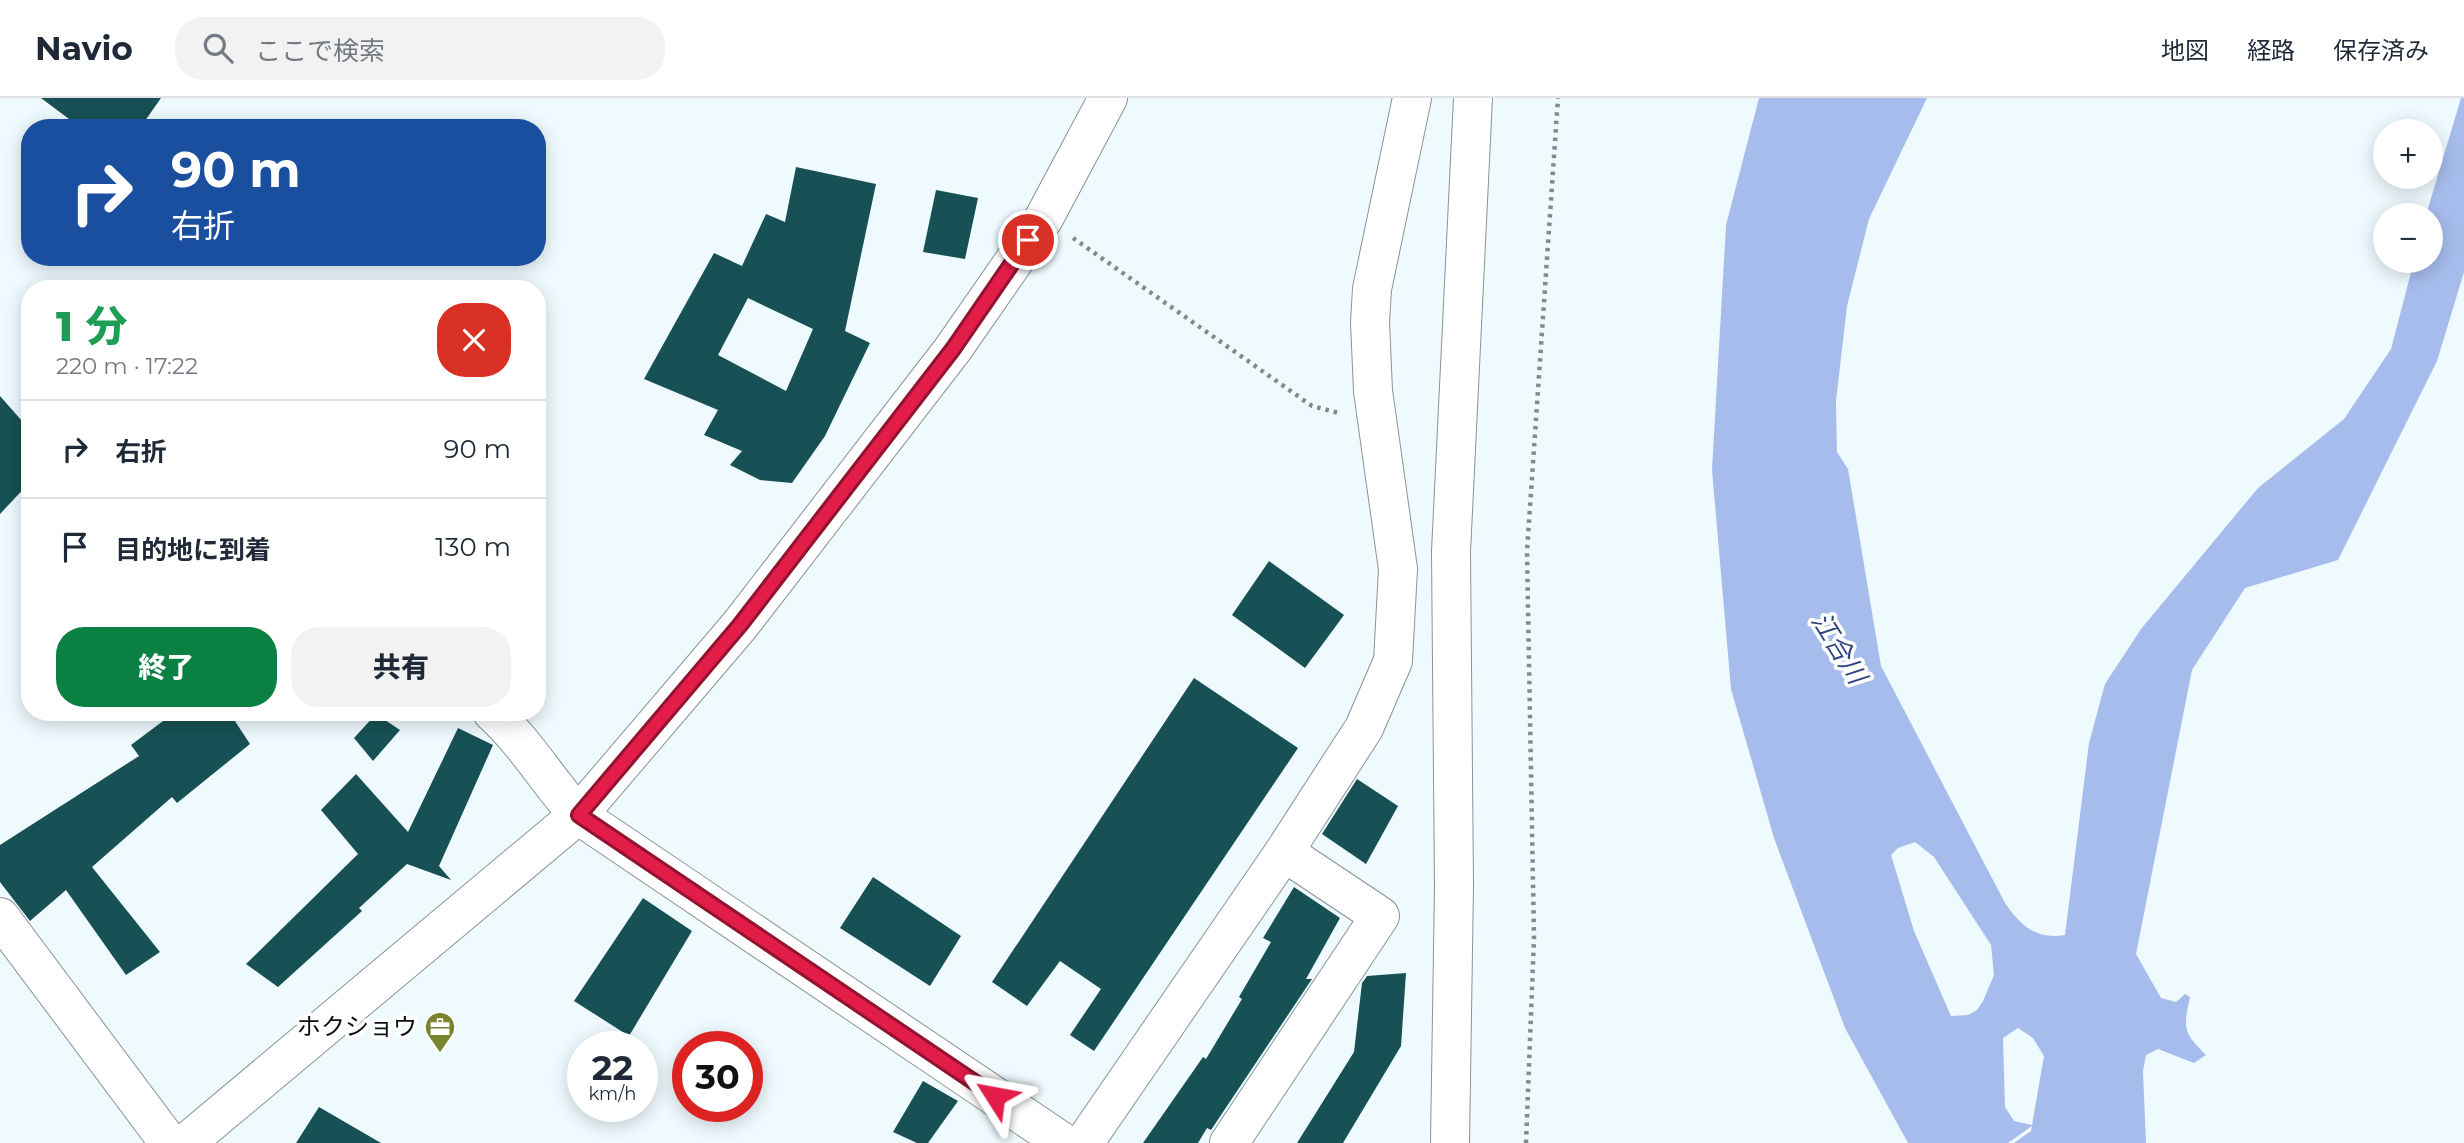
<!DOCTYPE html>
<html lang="ja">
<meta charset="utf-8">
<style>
body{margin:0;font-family:Montserrat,"Noto Sans JP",sans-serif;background:#f2f2f3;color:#1f2937;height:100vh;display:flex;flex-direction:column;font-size:26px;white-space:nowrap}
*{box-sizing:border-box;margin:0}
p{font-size:23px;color:#747a83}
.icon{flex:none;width:38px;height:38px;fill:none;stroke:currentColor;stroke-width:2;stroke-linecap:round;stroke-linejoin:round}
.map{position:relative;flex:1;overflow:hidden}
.details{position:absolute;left:21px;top:182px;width:525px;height:441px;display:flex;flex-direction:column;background:#fff;border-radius:28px;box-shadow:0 4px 18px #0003}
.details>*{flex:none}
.banner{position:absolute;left:21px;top:21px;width:525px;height:147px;border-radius:28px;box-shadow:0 4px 18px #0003;background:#1a4fa0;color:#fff;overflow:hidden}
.fabs{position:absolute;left:2373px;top:21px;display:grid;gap:14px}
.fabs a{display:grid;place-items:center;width:70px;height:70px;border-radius:50%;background:#fff;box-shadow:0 4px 18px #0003;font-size:35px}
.speed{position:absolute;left:567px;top:933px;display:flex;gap:14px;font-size:35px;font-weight:700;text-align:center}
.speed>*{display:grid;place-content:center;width:91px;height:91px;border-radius:50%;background:#fff;box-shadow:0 4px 18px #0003;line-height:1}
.speed small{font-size:18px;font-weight:400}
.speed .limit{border:10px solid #d22;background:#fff;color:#111}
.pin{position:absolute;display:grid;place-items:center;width:60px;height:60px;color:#fff;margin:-30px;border:4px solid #fff;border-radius:50%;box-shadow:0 2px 7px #0007}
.me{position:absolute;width:77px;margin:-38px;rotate:304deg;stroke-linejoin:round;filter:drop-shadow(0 0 5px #0008)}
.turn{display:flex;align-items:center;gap:24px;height:147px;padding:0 35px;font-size:32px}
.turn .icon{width:91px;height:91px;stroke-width:2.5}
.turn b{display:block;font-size:49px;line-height:60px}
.round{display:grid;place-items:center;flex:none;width:74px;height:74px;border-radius:28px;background:#f2f2f3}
.summary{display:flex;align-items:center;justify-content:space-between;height:119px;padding:0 35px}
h1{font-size:42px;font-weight:800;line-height:52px;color:#1e9e55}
.cta{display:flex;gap:14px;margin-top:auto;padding:14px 35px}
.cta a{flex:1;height:80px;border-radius:28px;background:#0b8043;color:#fff;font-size:28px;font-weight:800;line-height:80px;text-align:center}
.cta a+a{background:#f2f2f3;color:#1f2937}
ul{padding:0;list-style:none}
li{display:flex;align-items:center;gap:21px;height:98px;padding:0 35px;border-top:2px solid #e0e1e3}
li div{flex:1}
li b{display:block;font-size:26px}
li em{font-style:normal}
header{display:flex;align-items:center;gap:42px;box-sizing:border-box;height:98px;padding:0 35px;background:#fff;border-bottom:2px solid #e0e1e3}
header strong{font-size:33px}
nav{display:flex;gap:38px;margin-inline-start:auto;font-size:24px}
.search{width:490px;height:63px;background:#f2f2f3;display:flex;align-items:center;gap:18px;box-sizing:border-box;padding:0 24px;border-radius:28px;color:#747a83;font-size:26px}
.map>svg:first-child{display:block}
</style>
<header>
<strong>Navio</strong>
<div class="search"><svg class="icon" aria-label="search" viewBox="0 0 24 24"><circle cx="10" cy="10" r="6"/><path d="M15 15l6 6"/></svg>ここで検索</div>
<nav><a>地図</a><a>経路</a><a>保存済み</a></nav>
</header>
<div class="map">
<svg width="2464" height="1045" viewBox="0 0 2464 1045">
<rect width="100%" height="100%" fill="#effafe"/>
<path fill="#a6bcec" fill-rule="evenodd" d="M 1759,0 L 1927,0 L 1869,121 L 1847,208 L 1836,303 L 1837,354 L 1848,371 L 1881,568 L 2005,805 C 2021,828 2036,842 2065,837 L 2089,645 L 2105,586 L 2141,531 L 2258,390 L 2344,321 L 2391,251 L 2414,163 L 2431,163 L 2431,117 L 2426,117 L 2461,0 L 2464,0 L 2464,174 L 2437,263 L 2338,462 L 2245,490 L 2192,572 L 2136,856 L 2161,900 L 2176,904 L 2185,896 L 2190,899 C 2183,931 2183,934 2206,957 L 2194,965 L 2158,951 L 2146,957 L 2143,973 L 2146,1045 L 2014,1045 L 2031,1033 L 2032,1028 L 2008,1045 L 1908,1045 L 1845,930 L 1774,740 L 1731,591 L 1712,372 L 1726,127 ZM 1915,744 L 1934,759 L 1991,847 L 1994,877 L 1983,903 L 1977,912 L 1968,917 L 1951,918 L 1914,833 L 1891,757 L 1898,750 ZM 2018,930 L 2033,940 L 2044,958 L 2032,1027 L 2014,1023 L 2005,1009 L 2003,940 Z"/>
<path fill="#175155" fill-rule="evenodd" d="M 41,0 L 161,0 L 140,30 L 81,30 Z
M 796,69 L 876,86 L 845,233 L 870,245 L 825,338 L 792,385 L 760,382 L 730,367 L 742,353 L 704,337 L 718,312 L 644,281 L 714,155 L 742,168 L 766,116 L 785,124 ZM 748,200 L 813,231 L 786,293 L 718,257 Z
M 936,92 L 978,100 L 965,161 L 923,154 Z
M 0,298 L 30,332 L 30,384 L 0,416 Z
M 1269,463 L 1344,517 L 1305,570 L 1232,517 Z
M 1194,580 L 1298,650 L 1094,953 L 1070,937 L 1101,891 L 1060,863 L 1027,908 L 992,884 Z
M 175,614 L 229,614 L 250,646 L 177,705 L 172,699 L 92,769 L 160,854 L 126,877 L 66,792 L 30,823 L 0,784 L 0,747 L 139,658 L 131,647 Z
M 376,616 L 400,632 L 373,663 L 354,640 Z
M 458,630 L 493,647 L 439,768 L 451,782 L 407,766 L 359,810 L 362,813 L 278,889 L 246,866 L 358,756 L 321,712 L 356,676 L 408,734 Z
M 1357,681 L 1398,708 L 1366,766 L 1322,736 Z
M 873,779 L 961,838 L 930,888 L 840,830 Z
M 1294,789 L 1340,820 L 1306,881 L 1312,881 L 1211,1032 L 1207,1030 L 1198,1045 L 1143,1045 L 1203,959 L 1206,961 L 1242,901 L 1239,899 L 1271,844 L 1263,840 Z
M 643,800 L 692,833 L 629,938 L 574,903 Z
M 1406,875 L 1401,948 L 1343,1045 L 1297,1045 L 1354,954 L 1362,885 L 1367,878 Z
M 923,983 L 958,1003 L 928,1045 L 917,1045 L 893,1034 Z
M 319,1009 L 381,1045 L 296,1045 Z"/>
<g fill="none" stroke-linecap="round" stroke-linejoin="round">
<g stroke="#889498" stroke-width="40">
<path id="minor" d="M 492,614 C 525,644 548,683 578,717 L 1064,1045
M 0,819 L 169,1045
M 186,1045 L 578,717 L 740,527 L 953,251 L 1044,120 L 1108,0
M 1084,1045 L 1284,754 L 1364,630 L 1393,563 L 1398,471 L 1373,293 L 1370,224 L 1372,191 L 1412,0
M 1229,1045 L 1380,818 L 1284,754
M 1450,1045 L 1454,788 L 1451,454 L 1473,0"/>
</g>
<path stroke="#838a8d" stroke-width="4.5" stroke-dasharray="3.5 5" stroke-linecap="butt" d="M 1073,140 L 1312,308 L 1339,315
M 1526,1045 L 1534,840 L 1527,453 L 1558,0"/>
<use href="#minor" stroke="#fff" stroke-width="38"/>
</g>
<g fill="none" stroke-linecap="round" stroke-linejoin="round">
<g stroke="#92132f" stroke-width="18">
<path id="route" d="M 995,998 L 579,717 L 740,527 L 953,251 L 1028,142"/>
</g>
<use href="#route" stroke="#e11d48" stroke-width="12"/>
</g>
<defs>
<g id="office-pin" transform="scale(1.575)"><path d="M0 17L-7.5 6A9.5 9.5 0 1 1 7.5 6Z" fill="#7a832f" stroke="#fff"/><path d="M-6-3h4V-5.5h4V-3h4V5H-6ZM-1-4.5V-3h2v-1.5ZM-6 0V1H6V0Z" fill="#fff"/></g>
</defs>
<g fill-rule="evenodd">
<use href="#office-pin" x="440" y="929"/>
</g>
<g text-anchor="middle" stroke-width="7" stroke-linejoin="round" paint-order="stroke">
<g font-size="24" fill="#0a0e0f" stroke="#fff" text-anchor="end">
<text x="417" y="937">ホクショウ</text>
</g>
<g font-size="26" font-style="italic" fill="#2e4681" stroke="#fff">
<text transform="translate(1839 550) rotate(58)" y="9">江合川</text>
</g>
</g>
</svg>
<div class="fabs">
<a>+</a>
<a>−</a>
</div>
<div class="speed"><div>22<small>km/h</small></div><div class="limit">30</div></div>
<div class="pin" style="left:1028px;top:142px;background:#d93025"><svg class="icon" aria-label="arrive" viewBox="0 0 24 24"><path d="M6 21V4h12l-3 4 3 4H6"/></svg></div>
<svg class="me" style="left:995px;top:998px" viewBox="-20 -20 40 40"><path d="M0-17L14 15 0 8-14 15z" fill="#e11d48" stroke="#fff" stroke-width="4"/></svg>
<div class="banner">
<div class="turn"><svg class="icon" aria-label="right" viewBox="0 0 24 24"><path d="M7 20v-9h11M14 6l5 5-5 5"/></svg><div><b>90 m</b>右折</div></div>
</div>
<section class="details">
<div class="summary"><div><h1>1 分</h1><p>220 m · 17:22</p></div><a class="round" style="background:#d93025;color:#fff"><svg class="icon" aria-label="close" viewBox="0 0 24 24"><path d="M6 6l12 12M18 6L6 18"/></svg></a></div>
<ul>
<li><svg class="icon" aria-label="right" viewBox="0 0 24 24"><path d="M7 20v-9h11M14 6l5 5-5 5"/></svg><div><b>右折</b></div><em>90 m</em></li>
<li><svg class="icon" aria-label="arrive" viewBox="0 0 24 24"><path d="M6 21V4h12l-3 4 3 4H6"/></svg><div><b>目的地に到着</b></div><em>130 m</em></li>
</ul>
<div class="cta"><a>終了</a><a>共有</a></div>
</section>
</div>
